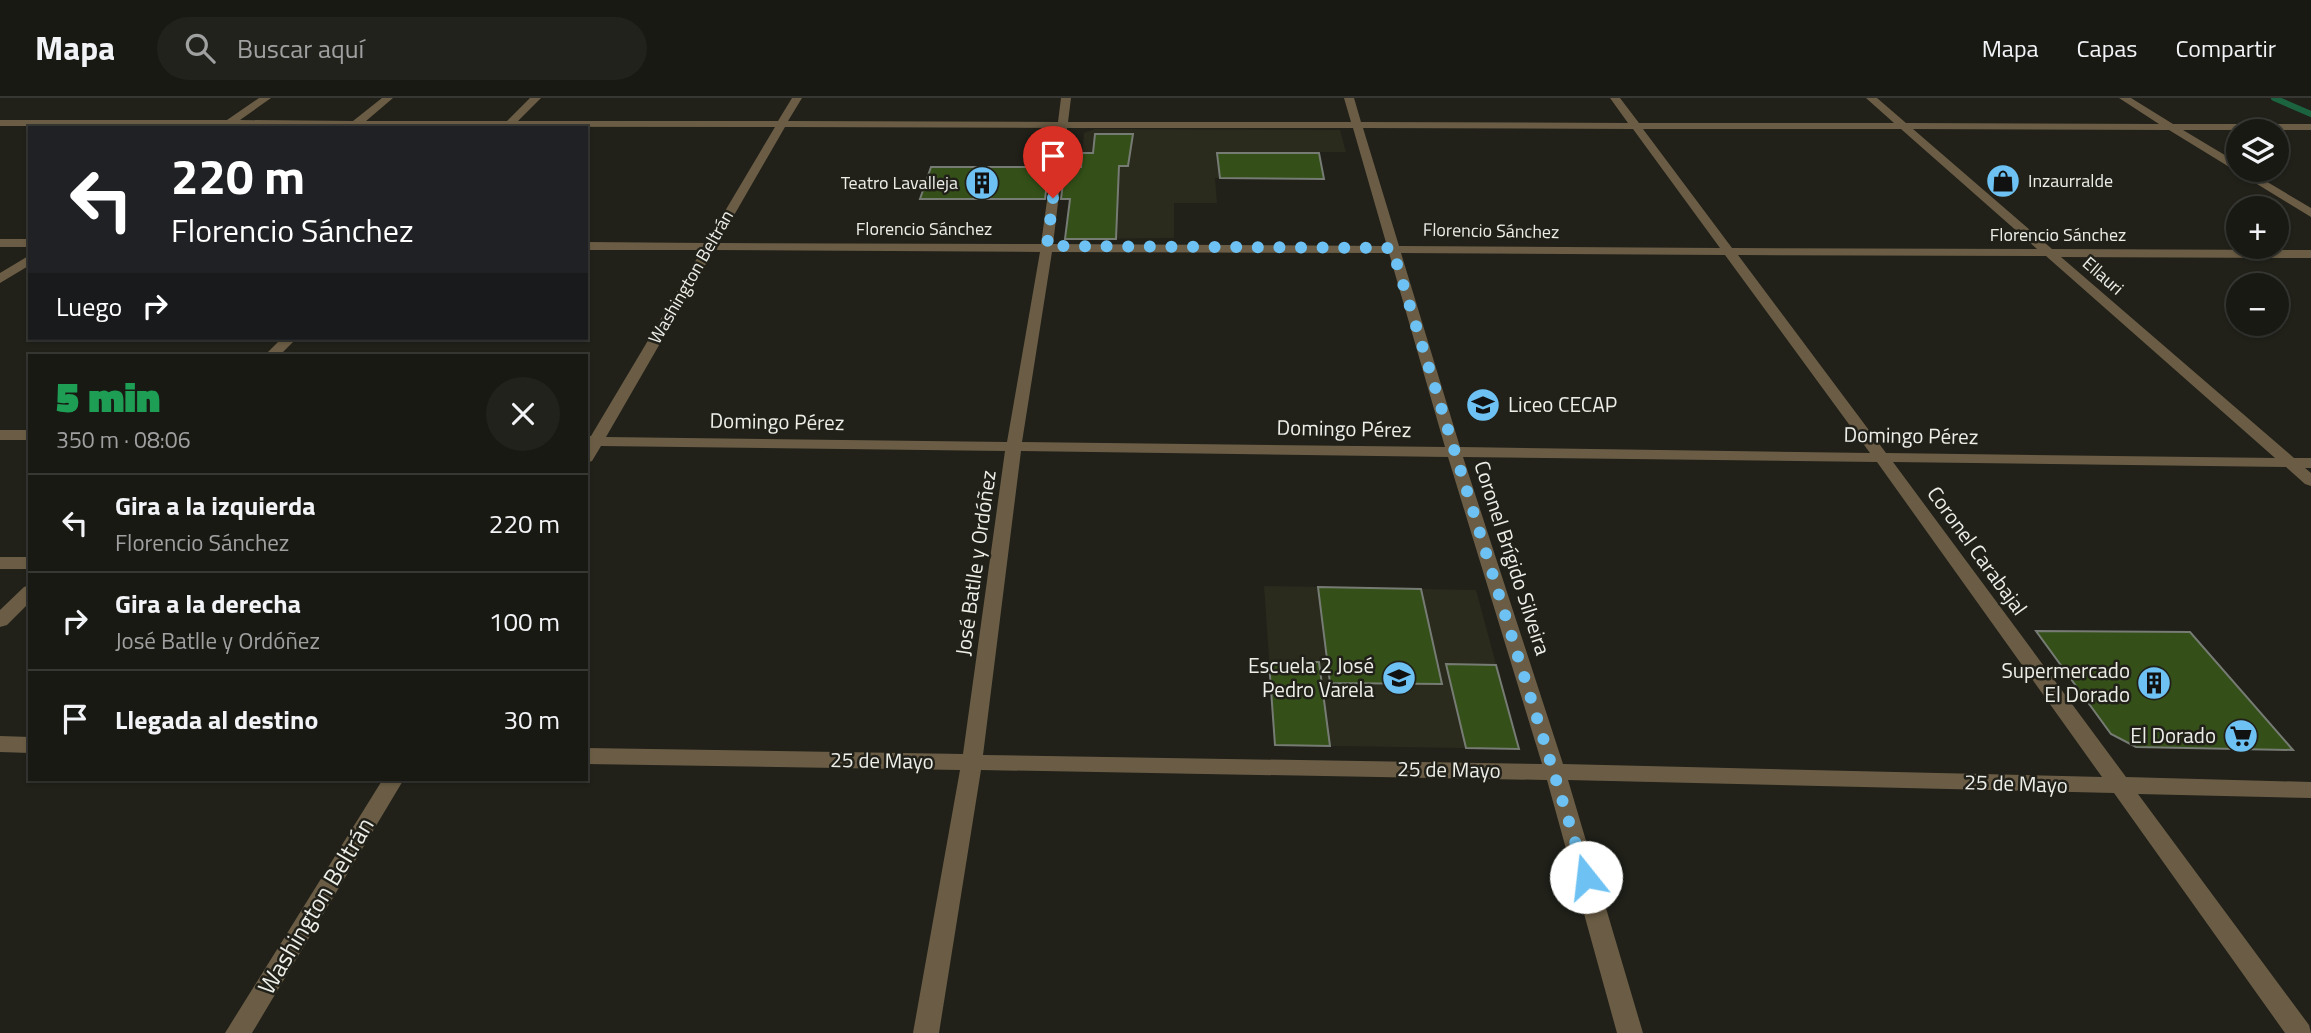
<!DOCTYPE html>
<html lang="es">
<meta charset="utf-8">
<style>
body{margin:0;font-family:"Titillium Web",sans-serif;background:#22221d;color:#f1f3f6;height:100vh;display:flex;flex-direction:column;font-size:26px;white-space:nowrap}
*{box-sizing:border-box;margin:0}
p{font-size:23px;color:#9fa0a0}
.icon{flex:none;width:38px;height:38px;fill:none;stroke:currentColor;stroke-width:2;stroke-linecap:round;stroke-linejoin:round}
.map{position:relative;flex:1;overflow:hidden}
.panel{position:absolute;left:28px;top:256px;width:560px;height:427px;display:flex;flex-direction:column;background:#191914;border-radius:0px;box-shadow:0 2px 5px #0004,0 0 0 2px #373834}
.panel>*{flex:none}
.hud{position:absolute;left:28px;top:28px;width:560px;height:214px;border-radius:0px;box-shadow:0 2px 5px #0004,0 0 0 2px #373834;background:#202124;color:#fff;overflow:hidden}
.controls{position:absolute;left:2226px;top:21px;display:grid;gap:14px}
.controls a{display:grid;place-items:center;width:63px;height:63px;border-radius:50%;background:#191914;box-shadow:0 2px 5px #0004,0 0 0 2px #373834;font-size:35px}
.pin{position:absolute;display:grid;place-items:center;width:60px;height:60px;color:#fff;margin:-72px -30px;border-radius:50% 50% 50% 0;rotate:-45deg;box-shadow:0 0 7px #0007}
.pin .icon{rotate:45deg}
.me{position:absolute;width:77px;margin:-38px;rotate:344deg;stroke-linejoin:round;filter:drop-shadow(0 0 5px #0008)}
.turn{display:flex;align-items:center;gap:24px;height:147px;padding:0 28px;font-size:32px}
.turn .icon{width:91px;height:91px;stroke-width:2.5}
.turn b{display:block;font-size:49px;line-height:60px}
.then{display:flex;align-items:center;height:66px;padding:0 28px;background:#0003;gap:14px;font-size:26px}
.round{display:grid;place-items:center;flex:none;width:74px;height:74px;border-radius:37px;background:#22221d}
.overview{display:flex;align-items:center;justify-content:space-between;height:119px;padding:0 28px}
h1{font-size:42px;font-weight:800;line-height:52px;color:#1e9e55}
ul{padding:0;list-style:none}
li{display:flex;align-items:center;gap:21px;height:98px;padding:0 28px;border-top:2px solid #373834}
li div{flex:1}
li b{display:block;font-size:26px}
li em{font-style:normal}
header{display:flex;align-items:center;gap:42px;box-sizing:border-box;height:98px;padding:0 35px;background:#191914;border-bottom:2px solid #373834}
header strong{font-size:33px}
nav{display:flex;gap:38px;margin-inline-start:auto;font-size:24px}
.search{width:490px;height:63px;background:#22221d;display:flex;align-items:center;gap:18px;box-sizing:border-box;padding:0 24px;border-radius:38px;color:#9fa0a0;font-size:26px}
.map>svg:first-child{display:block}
</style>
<header>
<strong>Mapa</strong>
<div class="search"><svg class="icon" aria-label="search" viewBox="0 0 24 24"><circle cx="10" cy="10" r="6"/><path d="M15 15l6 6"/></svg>Buscar aquí</div>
<nav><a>Mapa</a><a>Capas</a><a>Compartir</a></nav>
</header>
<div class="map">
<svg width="2311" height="935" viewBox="0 0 2311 935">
<rect width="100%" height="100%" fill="#21211a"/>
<path fill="#2a2a1d" d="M 1095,31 L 1340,32 L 1346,54 L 1318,54 L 1324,81 L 1215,80 L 1217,105 L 1174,105 L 1174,140 L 1071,141 L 1075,128 L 1084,35 Z
M 1264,488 L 1476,492 L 1519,651 L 1275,647 Z"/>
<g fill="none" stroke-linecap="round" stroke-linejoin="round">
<path stroke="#1c6340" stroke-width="6" d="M 2274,0 L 2311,16"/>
</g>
<path fill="#345018" stroke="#767b73" stroke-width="2" d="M 1095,36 L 1133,36 L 1128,68 L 1119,68 L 1116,141 L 1065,141 L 1070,101 L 1061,101 L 1065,69 L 1081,69 L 1082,55 L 1093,55 Z
M 1217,55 L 1319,55 L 1324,81 L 1220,80 Z
M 931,69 L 1049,69 L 1045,101 L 920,101 Z
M 1318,489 L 1421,491 L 1442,586 L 1330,585 Z
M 2036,533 L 2190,534 L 2293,652 L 2136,649 L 2111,636 Z
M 1269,564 L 1319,564 L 1330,648 L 1275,647 Z
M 1446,566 L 1496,567 L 1519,651 L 1466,650 Z"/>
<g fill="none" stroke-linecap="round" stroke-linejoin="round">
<path fill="#6b5d45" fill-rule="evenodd" d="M 259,0 L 271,0 L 240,22 L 353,23 L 382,0 L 393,0 L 366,23 L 507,23 L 530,0 L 541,0 L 518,23 L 778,23 L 792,0 L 802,0 L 788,23 L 1058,24 L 1061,0 L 1071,0 L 1068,24 L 1351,24 L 1344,0 L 1354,0 L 1361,24 L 1628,25 L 1610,0 L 1620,0 L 1639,25 L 1894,25 L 1866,0 L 1877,0 L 1906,25 L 2159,26 L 2119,0 L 2131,0 L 2173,26 L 2311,26 L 2311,32 L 2183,32 L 2238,65 L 2238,72 L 2247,72 L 2311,110 L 2311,119 L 2169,32 L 1913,31 L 2052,151 L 2311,152 L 2311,160 L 2061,159 L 2294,360 L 2311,360 L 2311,370 L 2305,370 L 2311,375 L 2311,388 L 2305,386 L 2286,369 L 1893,364 L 2126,679 L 2311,684 L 2311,700 L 2138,696 L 2309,927 L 2311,935 L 2285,935 L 2114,695 L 1568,682 L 1643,935 L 1617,935 L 1547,682 L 981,672 L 939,935 L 913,935 L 960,672 L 586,666 L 586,650 L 963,656 L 1005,353 L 601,348 L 592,363 L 586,365 L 586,338 L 591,338 L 702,152 L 586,152 L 586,144 L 706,145 L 775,29 L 0,28 L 0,22 L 227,22 ZM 785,29 L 1057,30 L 1041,146 L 718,145 ZM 1067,30 L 1353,30 L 1387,148 L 1053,146 ZM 1363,30 L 1633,31 L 1720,150 L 1399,148 ZM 1643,31 L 1901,31 L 2037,151 L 1732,150 ZM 714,152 L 1040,154 L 1007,344 L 606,339 ZM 1052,154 L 1389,155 L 1445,349 L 1022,344 ZM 1401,155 L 1725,157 L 1870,355 L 1460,349 ZM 1738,157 L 2046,158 L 2275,360 L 1886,355 ZM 1021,353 L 1448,359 L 1542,666 L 983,657 ZM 1463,359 L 1877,364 L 2102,679 L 1563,666 Z
M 0,141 L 30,141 L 30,149 L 0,149 Z
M 30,157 L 30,167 L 0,185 L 0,175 Z
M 282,240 L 297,240 L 280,257 L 265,257 Z
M 0,332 L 30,332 L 30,342 L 0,342 Z
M 0,459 L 30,459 L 30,471 L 0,471 Z
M 30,487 L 30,504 L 7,527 L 0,529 L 0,512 L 24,489 Z
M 0,638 L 30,639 L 30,655 L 0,654 Z
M 383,681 L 404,681 L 252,935 L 225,935 Z"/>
</g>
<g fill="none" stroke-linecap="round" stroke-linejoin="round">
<path stroke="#6dc2f3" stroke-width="12" stroke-dasharray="0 21.6" d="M 1053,100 L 1047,148 L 1392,150 L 1586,779"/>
</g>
<defs>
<g id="shop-disc" transform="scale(1.75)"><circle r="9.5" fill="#6dc2f3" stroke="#21211a"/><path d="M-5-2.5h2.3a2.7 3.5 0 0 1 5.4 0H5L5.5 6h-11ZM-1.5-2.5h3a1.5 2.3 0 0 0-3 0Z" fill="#111"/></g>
<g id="building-disc" transform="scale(1.75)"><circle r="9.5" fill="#6dc2f3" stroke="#21211a"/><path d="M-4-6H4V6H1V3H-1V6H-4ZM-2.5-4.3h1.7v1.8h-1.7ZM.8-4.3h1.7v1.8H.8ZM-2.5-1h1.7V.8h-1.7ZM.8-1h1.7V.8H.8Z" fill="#111"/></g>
<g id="school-disc" transform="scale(1.75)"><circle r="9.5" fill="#6dc2f3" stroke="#21211a"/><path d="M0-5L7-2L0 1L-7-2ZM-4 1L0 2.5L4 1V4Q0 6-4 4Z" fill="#111"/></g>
<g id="supermarket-disc" transform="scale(1.75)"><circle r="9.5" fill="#6dc2f3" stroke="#21211a"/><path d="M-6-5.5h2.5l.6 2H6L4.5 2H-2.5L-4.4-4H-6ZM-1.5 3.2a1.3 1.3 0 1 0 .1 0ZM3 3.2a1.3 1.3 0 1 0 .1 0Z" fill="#111"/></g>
</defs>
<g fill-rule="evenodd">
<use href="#shop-disc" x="2003" y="83"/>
<use href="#building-disc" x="982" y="85"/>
<use href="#school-disc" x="1483" y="307"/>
<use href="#school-disc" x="1399" y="580"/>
<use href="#building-disc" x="2154" y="585"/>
<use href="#supermarket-disc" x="2241" y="638"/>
</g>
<g text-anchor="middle" stroke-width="5" stroke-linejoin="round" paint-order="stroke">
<g font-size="18" fill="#eeeee9" stroke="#21211a" text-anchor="start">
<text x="2028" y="89">Inzaurralde</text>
<text x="958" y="91" text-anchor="end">Teatro Lavalleja</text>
</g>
<g font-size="18" fill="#eeeee9" stroke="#21211a">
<text x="924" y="137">Florencio Sánchez</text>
<text transform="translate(1491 133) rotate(1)" y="6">Florencio Sánchez</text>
<text x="2058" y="143">Florencio Sánchez</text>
<text transform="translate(2103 178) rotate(41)" y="6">Ellauri</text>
<text transform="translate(691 179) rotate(-60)" y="6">Washington Beltrán</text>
</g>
<g font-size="21" fill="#eeeee9" stroke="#21211a" text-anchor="end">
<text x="1508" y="314" text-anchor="start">Liceo CECAP</text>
<text x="1374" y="575">Escuela 2 José<tspan x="1374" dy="24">Pedro Varela</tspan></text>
<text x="2130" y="580">Supermercado<tspan x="2130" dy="24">El Dorado</tspan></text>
<text x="2216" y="645">El Dorado</text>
</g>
<g font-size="21" fill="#eeeee9" stroke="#21211a">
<text transform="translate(777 324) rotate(1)" y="7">Domingo Pérez</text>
<text transform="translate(1344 331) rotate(1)" y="7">Domingo Pérez</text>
<text transform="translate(1911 338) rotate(1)" y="7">Domingo Pérez</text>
<text transform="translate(1977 453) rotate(54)" y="7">Coronel Carabajal</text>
<text transform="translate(1512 460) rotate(72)" y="7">Coronel Brígido Silveira</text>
<text transform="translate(976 465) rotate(-82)" y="7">José Batlle y Ordóñez</text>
<text transform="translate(882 663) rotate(1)" y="7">25 de Mayo</text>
<text transform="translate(1449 672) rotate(1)" y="7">25 de Mayo</text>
<text transform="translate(2016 686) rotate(2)" y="7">25 de Mayo</text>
</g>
<g font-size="24" fill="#eeeee9" stroke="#21211a">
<text transform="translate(316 808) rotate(-59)" y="8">Washington Beltrán</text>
</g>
</g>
</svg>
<div class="controls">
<a><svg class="icon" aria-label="layers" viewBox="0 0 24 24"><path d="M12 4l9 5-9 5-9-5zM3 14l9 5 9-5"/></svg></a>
<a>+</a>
<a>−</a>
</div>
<div class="pin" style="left:1053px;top:100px;background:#d93025"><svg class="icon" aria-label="arrive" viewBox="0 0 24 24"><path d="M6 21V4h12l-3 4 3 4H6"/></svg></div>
<svg class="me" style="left:1586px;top:779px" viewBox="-20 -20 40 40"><circle r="19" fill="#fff"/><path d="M0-13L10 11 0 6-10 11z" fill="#6dc2f3"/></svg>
<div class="hud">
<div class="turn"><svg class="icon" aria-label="left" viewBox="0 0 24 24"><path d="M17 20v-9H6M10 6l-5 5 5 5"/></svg><div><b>220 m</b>Florencio Sánchez</div></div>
<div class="then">Luego<svg class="icon" aria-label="right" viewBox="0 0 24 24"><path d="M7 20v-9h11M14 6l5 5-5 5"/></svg></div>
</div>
<section class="panel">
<div class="overview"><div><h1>5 min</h1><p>350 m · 08:06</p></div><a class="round"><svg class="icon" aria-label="close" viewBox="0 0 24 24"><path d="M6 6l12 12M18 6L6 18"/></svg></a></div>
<ul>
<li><svg class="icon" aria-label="left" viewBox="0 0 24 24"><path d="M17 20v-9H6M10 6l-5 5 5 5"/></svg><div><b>Gira a la izquierda</b><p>Florencio Sánchez</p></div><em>220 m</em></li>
<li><svg class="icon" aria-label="right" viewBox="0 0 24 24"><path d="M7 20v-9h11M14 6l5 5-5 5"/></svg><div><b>Gira a la derecha</b><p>José Batlle y Ordóñez</p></div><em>100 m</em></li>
<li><svg class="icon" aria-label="arrive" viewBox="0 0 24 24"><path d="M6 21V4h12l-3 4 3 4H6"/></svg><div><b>Llegada al destino</b></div><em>30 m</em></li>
</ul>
</section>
</div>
